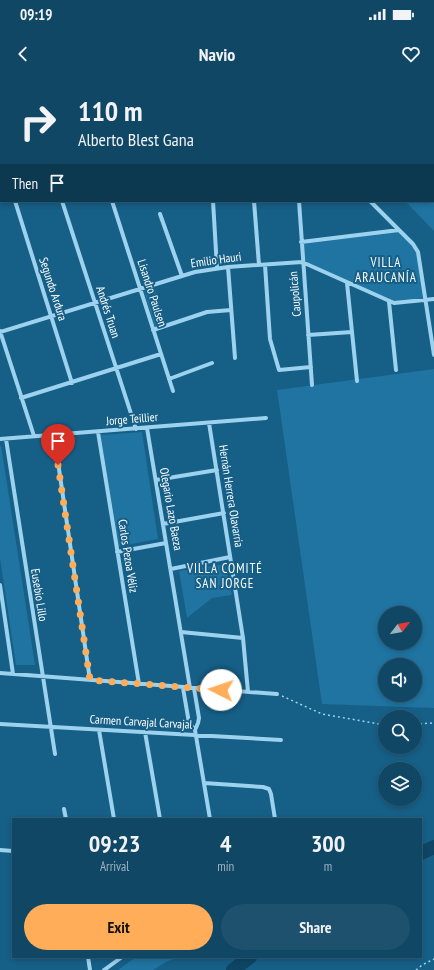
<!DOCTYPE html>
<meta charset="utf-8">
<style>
body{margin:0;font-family:"PT Sans Narrow",sans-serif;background:#1e516e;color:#f1f3f6;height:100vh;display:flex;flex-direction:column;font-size:15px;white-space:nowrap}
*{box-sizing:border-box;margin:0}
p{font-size:13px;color:#9cb2bf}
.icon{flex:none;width:22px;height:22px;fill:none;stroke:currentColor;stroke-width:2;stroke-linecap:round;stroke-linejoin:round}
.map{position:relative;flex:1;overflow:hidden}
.sheet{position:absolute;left:12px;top:738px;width:410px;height:140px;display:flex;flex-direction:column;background:#104765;border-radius:0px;box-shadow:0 2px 6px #0003,0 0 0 1px #305f79}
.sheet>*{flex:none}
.hud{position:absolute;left:0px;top:0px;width:434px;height:122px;box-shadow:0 2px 6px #0003,0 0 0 1px #305f79;background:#104765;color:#f1f3f6;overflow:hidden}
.needle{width:26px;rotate:59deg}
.tools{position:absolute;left:378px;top:526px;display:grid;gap:8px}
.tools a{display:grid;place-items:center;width:44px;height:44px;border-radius:50%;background:#104765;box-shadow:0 2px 6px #0003,0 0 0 1px #305f79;font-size:20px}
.pin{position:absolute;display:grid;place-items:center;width:34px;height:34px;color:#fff;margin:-41px -17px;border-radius:50% 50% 50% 0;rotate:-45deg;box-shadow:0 0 4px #0007}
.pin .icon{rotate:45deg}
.me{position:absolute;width:44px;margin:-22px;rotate:274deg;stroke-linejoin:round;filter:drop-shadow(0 0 3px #0008)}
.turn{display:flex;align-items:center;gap:14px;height:84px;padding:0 12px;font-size:18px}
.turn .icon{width:52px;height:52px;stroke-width:2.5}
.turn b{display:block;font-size:28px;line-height:34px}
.then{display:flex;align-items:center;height:38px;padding:0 12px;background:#0003;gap:8px;font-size:15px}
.eta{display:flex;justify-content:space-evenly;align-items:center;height:68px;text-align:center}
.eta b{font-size:24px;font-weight:700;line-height:28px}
.button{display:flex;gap:8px;margin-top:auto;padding:8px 12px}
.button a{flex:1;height:46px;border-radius:24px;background:#ffad59;color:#111;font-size:16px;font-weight:700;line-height:46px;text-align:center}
.button a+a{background:#1e516e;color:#f1f3f6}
.status{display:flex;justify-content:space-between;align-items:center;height:28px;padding:0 20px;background:#104765;direction:ltr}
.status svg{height:11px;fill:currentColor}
header{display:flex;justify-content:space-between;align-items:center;height:52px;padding:0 12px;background:#104765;font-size:18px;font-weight:700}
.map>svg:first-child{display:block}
</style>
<div class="status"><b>09:19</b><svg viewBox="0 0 49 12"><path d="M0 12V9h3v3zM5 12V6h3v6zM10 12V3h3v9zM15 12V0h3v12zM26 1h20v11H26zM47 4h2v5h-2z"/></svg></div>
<header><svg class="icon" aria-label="back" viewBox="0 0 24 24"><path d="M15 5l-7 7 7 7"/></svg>Navio<svg class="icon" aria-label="heart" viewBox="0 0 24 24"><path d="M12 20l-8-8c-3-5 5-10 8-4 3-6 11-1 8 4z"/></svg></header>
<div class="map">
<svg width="434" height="890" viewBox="0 0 434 890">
<rect width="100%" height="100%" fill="#165f87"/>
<path fill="#1f74a1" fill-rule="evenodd" d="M 434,61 L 434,151 L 405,121 L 433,121 Z
M 398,151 L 413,166 L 418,174 L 425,219 L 394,222 L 304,181 L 302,163 Z
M 155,208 L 166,244 L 155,247 L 144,211 Z
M 434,289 L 434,628 L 322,624 L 277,310 ZM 385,533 L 415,533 L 415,563 L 385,563 ZM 385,585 L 415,585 L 415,615 L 385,615 Z
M 142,352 L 158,459 L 116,467 L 101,355 Z
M 1,365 L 35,585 L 16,585 L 0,478 L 0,366 Z
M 225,484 L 232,515 L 212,518 L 187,538 L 179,491 Z
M 136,877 L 178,877 L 166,882 L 153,890 L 118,890 Z"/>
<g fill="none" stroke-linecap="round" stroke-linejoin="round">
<path stroke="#0e4564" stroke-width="14" d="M 421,773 L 434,767
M 233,890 L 250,877"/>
<path stroke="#9dd2ee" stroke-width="1.5" stroke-dasharray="2 3" stroke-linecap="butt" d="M 282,616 L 322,634 L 385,645
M 415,644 L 434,643
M 416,890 L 422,885 L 434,879"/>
<path stroke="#9dd2ee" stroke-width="4" d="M 2,0 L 2,1
M 47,0 L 47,1
M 136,0 L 136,1
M 151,0 L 151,1
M 292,0 L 293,1
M 360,0 L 361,1
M 424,0 L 425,1
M 101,1 L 103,0
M 190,1 L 190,0
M 323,1 L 324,0
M 433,8 L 434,9
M 0,15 L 1,15
M 0,60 L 1,60
M 0,105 L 1,105
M 15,121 L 72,303
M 62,121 L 136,349
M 112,121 L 173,311
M 213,121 L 217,188
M 254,121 L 259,185
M 299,121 L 312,305
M 370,121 L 413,164 L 418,172 L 434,275
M 160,134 L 182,196
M 301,162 L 399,150
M 265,185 L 270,259 L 279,290 L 311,287
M 228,187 L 235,278
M 347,203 L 357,301
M 389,222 L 396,290
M 153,250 L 207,232 L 231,230
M 0,251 L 34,356
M 0,252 L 195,192 L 228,187 L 302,182 L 394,223 L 434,219
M 308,255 L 352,252
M 169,299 L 212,283
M 21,318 L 161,274
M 209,343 L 243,558 L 248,612
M 147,348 L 190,608
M 98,352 L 139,604
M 54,355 L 90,600
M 0,359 L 266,338
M 6,359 L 55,674
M 156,400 L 217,390
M 163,444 L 224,433
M 117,472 L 166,463
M 171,489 L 230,477
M 0,505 L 13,594
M 181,552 L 243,558
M 0,593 L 277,614
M 183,608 L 189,643 L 195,650 L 210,739
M 194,608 L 199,638 L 198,643 L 195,650
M 0,644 L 281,660
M 99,650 L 114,739
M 145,652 L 160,739
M 204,703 L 263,707 L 269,709 L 271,714 L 275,739
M 64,729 L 66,739
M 0,770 L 13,771
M 88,877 L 90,890
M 104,890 L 122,877"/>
</g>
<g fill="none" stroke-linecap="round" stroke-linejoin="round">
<path stroke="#ffad59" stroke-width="7" stroke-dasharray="0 12.6" d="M 58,385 L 90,600 L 221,610"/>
</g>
<g text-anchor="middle" stroke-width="4" stroke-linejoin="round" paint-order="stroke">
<g font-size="12" fill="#fff" stroke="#165f87">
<text transform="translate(216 180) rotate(-8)" y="4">Emilio Hauri</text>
<text transform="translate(53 209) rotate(72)" y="4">Segundo Ardura</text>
<text transform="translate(152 213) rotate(72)" y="4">Lisandro Paulsen</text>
<text transform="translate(295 214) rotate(-95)" y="4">Caupolicán</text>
<text transform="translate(108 232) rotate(72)" y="4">Andrés Truan</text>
<text transform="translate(132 339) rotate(-5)" y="4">Jorge Teillier</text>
<text transform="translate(231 416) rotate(81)" y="4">Hernán Herrera Olavarria</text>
<text transform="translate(171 429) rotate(80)" y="4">Olegario Lazo Baeza</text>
<text transform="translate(128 476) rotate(81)" y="4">Carlos Pezoa Véliz</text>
<text transform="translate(39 515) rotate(81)" y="4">Eusebio Lillo</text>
<text transform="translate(141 642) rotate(3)" y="4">Carmen Carvajal Carvajal</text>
</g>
<g font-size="13" letter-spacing="1" fill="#fff" stroke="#165f87">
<text x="386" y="187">VILLA<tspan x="386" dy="15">ARAUCANÍA</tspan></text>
<text x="225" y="493">VILLA COMITÉ<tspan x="225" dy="15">SAN JORGE</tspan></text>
</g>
</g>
</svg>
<div class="tools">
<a><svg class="needle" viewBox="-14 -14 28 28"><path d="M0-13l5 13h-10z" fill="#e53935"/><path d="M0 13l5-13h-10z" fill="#9cb2bf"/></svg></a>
<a><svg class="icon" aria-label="sound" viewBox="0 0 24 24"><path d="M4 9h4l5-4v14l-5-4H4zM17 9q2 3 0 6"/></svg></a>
<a><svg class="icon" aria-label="search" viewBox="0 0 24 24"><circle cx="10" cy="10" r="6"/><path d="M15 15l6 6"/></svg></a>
<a><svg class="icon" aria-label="layers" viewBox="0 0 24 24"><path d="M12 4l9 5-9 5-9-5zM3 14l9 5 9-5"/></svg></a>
</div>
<div class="pin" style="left:58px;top:385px;background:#d93025"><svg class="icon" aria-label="arrive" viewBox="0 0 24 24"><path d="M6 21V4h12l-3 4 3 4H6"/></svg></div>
<svg class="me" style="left:221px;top:610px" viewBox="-20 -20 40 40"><circle r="19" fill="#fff"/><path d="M0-13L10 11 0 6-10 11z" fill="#ffad59"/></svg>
<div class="hud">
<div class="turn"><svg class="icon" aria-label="right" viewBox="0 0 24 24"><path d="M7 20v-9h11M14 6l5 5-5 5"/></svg><div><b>110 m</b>Alberto Blest Gana</div></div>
<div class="then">Then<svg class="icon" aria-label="arrive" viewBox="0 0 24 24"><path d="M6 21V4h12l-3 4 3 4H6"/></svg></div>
</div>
<section class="sheet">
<div class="eta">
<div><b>09:23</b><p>Arrival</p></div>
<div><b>4</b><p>min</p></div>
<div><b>300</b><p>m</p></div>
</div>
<div class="button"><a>Exit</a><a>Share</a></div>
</section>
</div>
